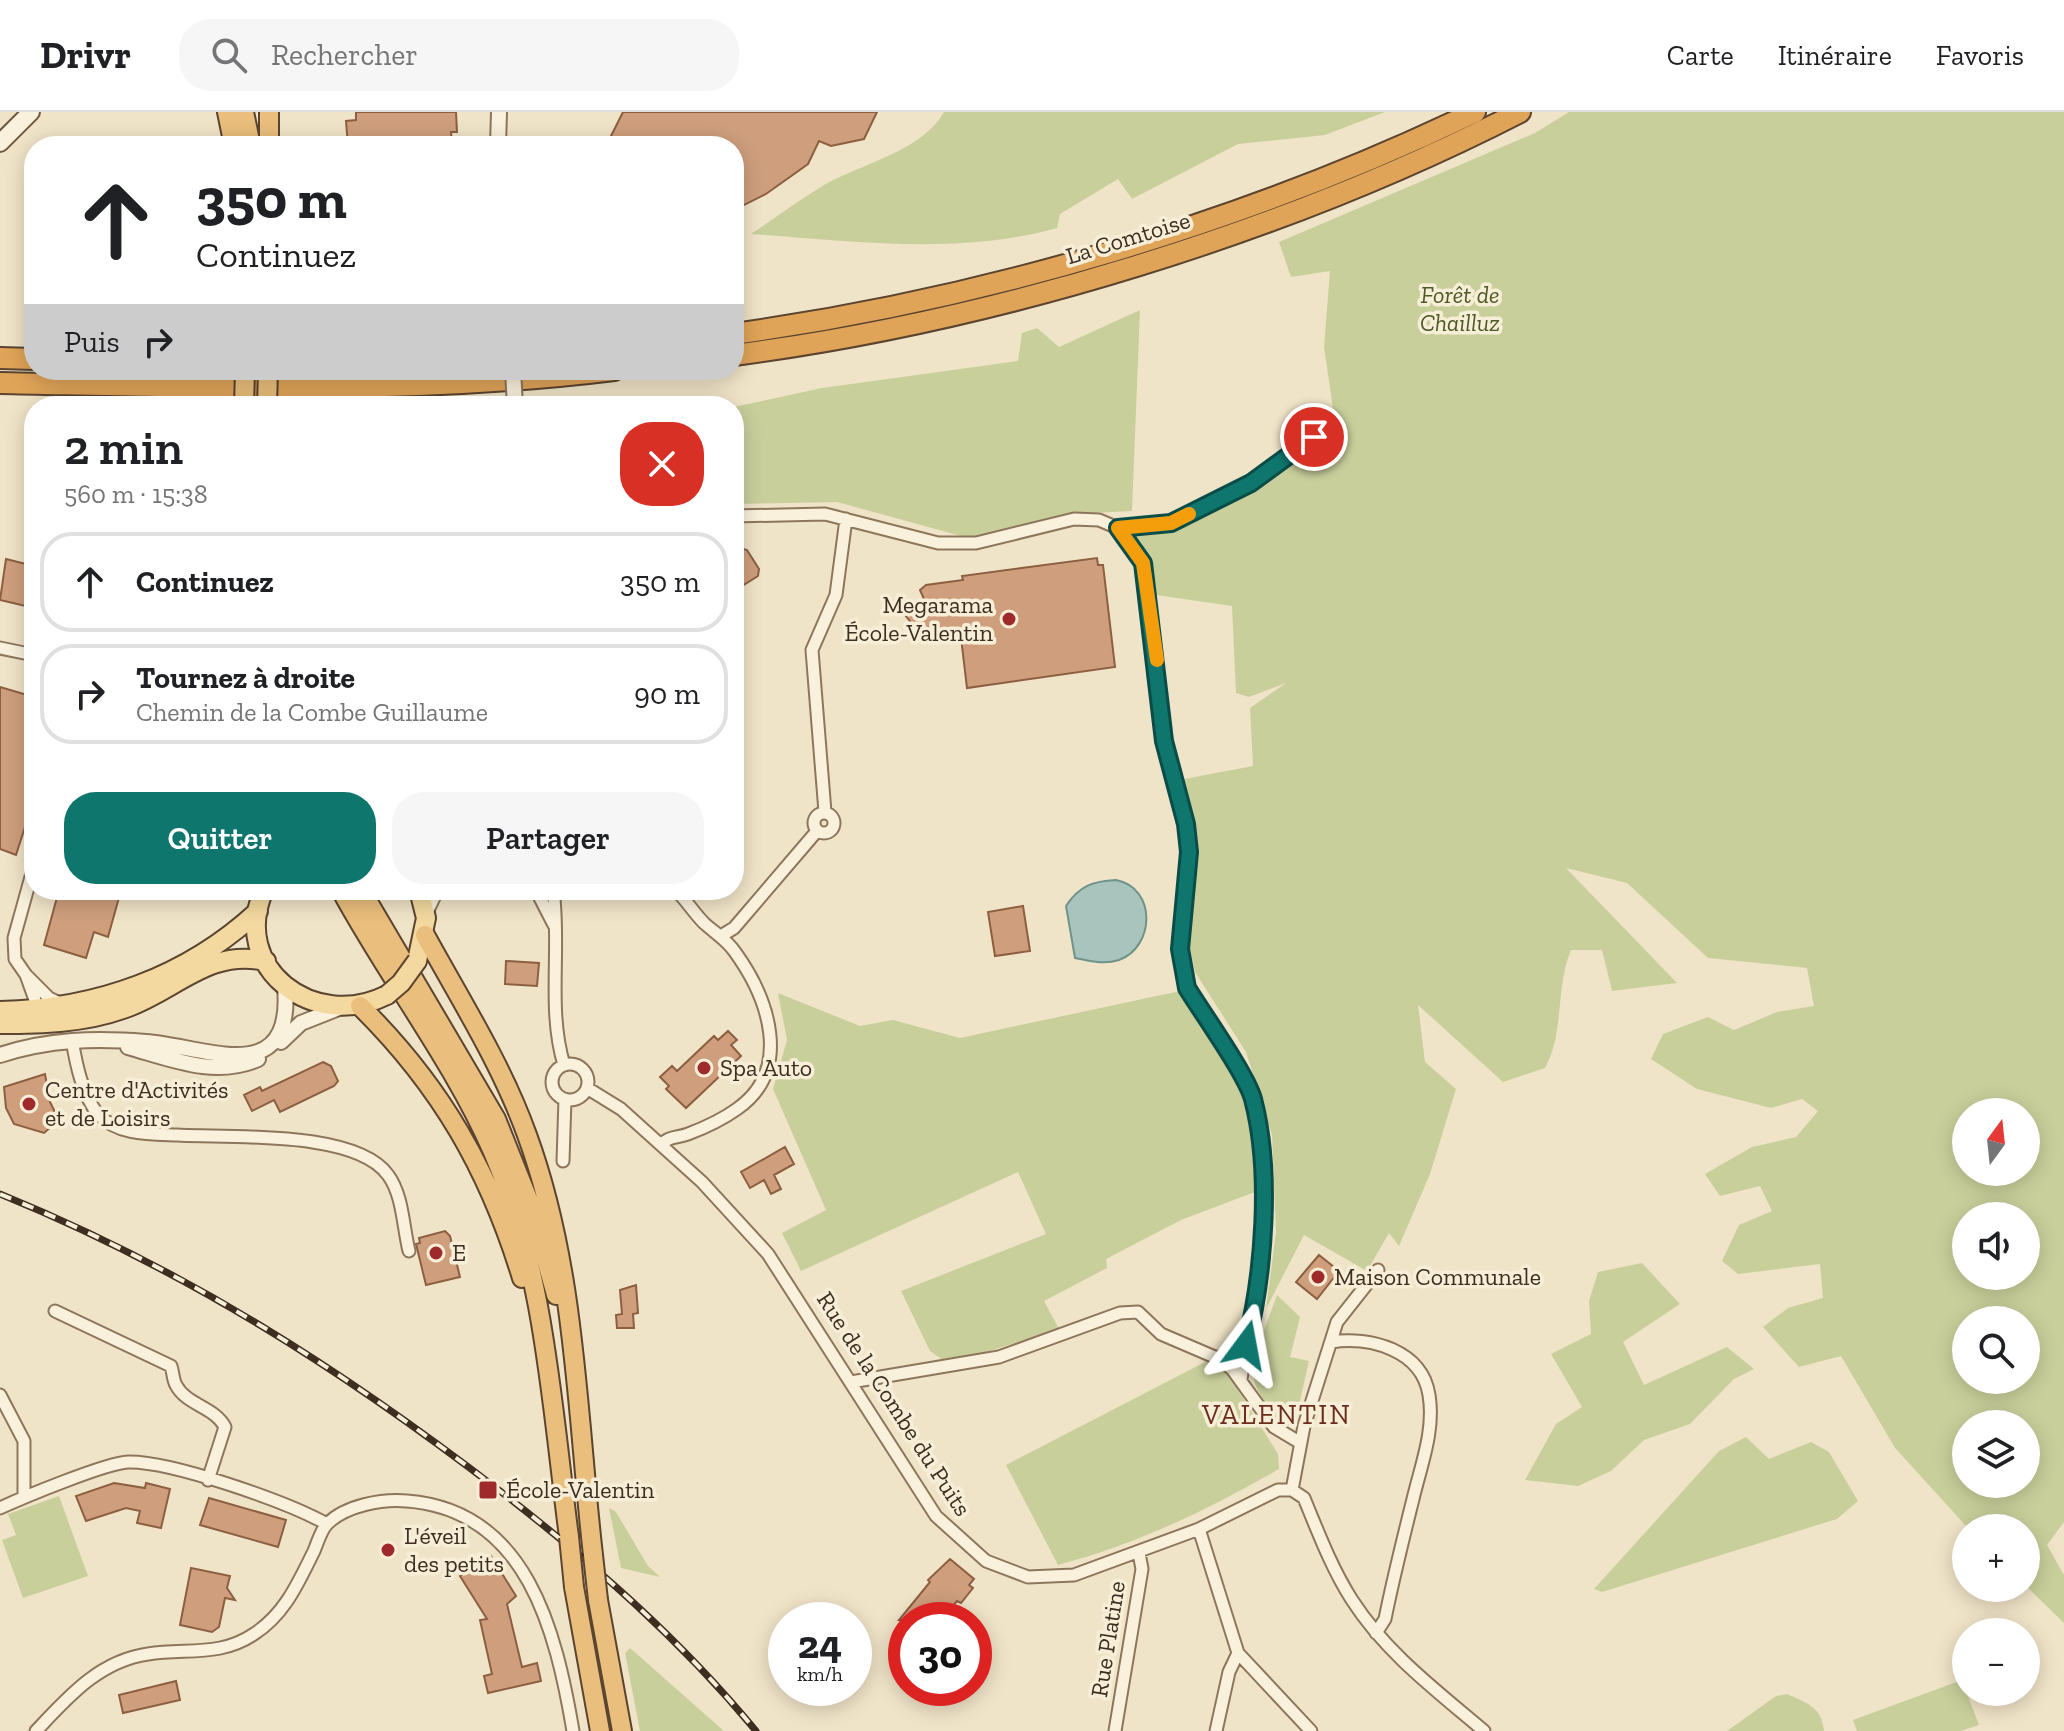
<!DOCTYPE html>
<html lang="fr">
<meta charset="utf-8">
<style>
body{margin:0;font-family:"Zilla Slab",serif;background:#f6f6f6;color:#202124;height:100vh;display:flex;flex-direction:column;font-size:30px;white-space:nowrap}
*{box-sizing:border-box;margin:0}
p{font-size:26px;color:#757577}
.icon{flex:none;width:44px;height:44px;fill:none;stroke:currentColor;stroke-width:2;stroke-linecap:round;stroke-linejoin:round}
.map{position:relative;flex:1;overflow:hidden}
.details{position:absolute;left:24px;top:284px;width:720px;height:504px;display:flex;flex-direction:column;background:#fff;border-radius:32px;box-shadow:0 4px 20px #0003}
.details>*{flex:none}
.hud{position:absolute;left:24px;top:24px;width:720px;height:244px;border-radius:32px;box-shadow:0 4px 20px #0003;background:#fff;color:#202124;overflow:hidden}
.needle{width:52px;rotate:15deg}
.buttons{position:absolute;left:1952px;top:986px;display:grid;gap:16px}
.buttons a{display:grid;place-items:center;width:88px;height:88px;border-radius:50%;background:#fff;box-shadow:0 4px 20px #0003;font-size:40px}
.speed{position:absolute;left:768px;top:1490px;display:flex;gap:16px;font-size:40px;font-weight:700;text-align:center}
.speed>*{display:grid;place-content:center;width:104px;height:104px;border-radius:50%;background:#fff;box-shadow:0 4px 20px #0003;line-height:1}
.speed small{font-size:20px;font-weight:400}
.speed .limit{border:12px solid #d22;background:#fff;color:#111}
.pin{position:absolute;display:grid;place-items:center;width:68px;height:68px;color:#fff;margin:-34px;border:4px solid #fff;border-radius:50%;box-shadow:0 2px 8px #0007}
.me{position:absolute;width:88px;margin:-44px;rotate:13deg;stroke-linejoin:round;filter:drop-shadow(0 0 6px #0008)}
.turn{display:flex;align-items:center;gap:28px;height:168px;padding:0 40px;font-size:36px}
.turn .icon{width:104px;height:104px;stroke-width:2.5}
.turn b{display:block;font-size:56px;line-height:68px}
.then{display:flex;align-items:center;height:76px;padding:0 40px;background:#0003;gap:16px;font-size:30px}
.round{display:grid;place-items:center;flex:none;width:84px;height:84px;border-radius:32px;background:#f6f6f6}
.summary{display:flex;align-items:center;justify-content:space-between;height:136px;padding:0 40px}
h1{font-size:48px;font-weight:600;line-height:60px}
.action{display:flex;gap:16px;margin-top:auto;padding:16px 40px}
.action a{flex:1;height:92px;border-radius:32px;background:#0f766e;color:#fff;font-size:32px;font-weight:600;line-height:92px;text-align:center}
.action a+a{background:#f6f6f6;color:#202124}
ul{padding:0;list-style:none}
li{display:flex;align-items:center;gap:24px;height:100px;margin:0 16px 12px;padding:0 24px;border:4px solid #e0e0e0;border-radius:32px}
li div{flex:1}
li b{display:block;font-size:30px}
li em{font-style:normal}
header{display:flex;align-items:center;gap:48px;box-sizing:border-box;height:112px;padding:0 40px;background:#fff;border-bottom:2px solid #e0e0e0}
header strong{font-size:38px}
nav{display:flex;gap:44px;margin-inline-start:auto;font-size:28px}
.search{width:560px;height:72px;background:#f6f6f6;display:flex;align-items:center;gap:20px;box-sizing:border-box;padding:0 28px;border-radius:32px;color:#757577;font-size:30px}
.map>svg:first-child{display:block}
</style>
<header>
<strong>Drivr</strong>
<div class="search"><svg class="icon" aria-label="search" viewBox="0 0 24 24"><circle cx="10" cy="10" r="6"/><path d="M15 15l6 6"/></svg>Rechercher</div>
<nav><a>Carte</a><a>Itinéraire</a><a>Favoris</a></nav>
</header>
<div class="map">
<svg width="2064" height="1619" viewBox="0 0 2064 1619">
<rect width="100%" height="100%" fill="#f0e4c8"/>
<path fill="#c9cf9b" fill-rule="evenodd" d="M 944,0 L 1385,0 L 1325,23 L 1238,32 L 1132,87 L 1118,67 L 1060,102 L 1057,116 C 958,144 852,129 751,122 C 775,106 799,88 824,73 C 862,51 921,40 944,0 Z
M 1569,0 L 2064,0 L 2064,1410 L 2047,1433 L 2064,1463 L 2064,1511 L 2026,1474 L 2026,1416 L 1968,1416 L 1895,1336 L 1841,1244 L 1799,1255 L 1763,1215 L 1788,1196 L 1823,1186 L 1820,1152 L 1738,1162 L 1722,1149 L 1739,1113 L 1772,1099 L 1760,1074 L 1720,1084 L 1705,1062 L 1752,1035 L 1796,1025 L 1818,999 L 1802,987 L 1771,996 L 1697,977 L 1651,947 L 1663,922 L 1708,905 L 1734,918 L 1777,900 L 1814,894 L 1807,856 L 1708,846 L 1627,771 L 1566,756 L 1677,871 L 1612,879 L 1602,838 L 1571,838 C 1555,876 1565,919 1545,956 L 1503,970 L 1418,893 L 1425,950 L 1456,977 L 1430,1062 L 1399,1134 L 1389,1121 L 1367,1159 L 1304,1123 L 1266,1197 L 1276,1120 L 1272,1023 L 1246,940 L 1195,860 L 1189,834 L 1193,718 L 1179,668 L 1253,654 L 1250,596 L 1286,571 L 1249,585 L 1236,581 L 1232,494 L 1156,483 L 1151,446 L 1129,420 L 1174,415 L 1238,385 L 1301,347 L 1335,310 L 1324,235 L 1330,159 L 1291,165 L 1279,130 L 1535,21 ZM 1966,1000 L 2026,1000 L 2026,1060 L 1966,1060 ZM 1966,1104 L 2026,1104 L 2026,1164 L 1966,1164 ZM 1966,1208 L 2026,1208 L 2026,1268 L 1966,1268 ZM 1966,1312 L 2026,1312 L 2026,1372 L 1966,1372 Z
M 1140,198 L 1132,399 L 1072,402 L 972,427 L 837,390 L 734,392 L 734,295 L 822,276 L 1018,249 L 1022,221 L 1037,216 L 1059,235 Z
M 1180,879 L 1249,987 L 1255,1080 L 1181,1108 L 1106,1147 L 1107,1156 L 1044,1189 L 1059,1217 L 970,1245 L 943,1248 L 930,1239 L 901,1179 L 1046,1122 L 1018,1060 L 801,1159 L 782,1121 L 826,1098 L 773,977 L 787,928 L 778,881 L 860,914 L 893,908 L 960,926 Z
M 1642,1151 L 1680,1192 L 1623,1230 L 1644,1273 L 1727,1235 L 1754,1257 L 1734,1267 L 1690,1312 L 1644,1328 L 1611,1359 L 1578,1374 L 1525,1368 L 1556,1312 L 1582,1295 L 1551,1242 L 1591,1222 L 1589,1189 L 1598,1160 Z
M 1277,1183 L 1300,1205 L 1290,1245 L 1309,1249 L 1295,1311 L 1285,1315 C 1261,1285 1249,1277 1253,1236 L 1257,1237 Z
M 1209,1248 L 1228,1262 L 1278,1342 L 1279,1357 C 1208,1398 1137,1432 1058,1453 L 1006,1353 Z
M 1746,1325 L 1769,1347 L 1811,1330 L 1829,1340 L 1858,1389 L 1837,1407 L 1602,1480 L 1594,1477 L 1719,1339 Z
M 59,1384 L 88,1464 L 23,1486 L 2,1428 L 16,1423 L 8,1402 Z
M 609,1396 L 616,1400 L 648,1454 L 660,1465 L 621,1456 Z
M 630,1536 L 724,1619 L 640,1619 L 625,1541 Z
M 1962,1568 L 1979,1613 L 1961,1619 L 1857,1619 L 1853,1608 Z
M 1787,1582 C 1807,1591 1822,1595 1824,1619 L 1727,1619 L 1776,1584 Z"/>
<path fill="#a9c4bc" stroke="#6f938a" stroke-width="2" d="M 1116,768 C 1157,776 1155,835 1119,848 C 1104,853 1090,849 1075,846 L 1066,794 C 1079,774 1093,769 1116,768 Z"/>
<path fill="#cf9f7d" stroke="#8d5f41" stroke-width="2" d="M 356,0 L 456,0 L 457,20 L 451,20 L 452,34 L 348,34 L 346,9 L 356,8 Z
M 623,0 L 877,0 L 864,27 L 831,34 L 819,29 L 808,52 L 766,82 L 734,98 L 734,34 L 606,34 Z
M 740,436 L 747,438 L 759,457 L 758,464 L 734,479 L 734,440 Z
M 1097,446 L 1098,453 L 1103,453 L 1115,555 L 967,576 L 960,517 L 938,523 L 928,515 L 920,522 L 905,503 L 924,487 L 920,478 L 926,473 L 963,468 L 962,464 Z
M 6,447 L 34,454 L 34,496 L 0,488 Z
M 0,575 L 34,585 L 34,687 L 16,743 L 0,737 Z
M 59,778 L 108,778 L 120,782 L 108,825 L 94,820 L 86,846 L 44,833 Z
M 1023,794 L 1030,839 L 995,844 L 988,800 Z
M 506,849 L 539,851 L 537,874 L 505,872 Z
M 728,919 L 737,928 L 731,933 L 741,944 L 686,996 L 666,977 L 669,974 L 660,965 L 672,954 L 677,959 L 714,924 L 718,928 Z
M 323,950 L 331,954 L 338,969 L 334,974 L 280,1000 L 274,988 L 252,999 L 244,983 L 260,975 L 262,979 Z
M 45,962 L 50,990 L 59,1008 L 44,1021 L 14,1012 L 6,996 L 4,975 Z
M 785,1035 L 794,1052 L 774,1063 L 781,1077 L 771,1082 L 764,1068 L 750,1076 L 741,1060 Z
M 445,1119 L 450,1124 L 460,1165 L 426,1173 L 416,1132 L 420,1131 L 419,1126 Z
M 1319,1143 L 1339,1159 L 1317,1187 L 1296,1170 Z
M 636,1173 L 638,1201 L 633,1202 L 634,1216 L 617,1216 L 616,1203 L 622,1202 L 620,1178 Z
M 114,1371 L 145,1376 L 146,1371 L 170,1377 L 161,1416 L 137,1411 L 140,1399 L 126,1396 L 86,1409 L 76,1384 Z
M 209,1386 L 286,1408 L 278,1435 L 200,1413 Z
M 491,1444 L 516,1484 L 507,1492 L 522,1555 L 537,1551 L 541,1569 L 488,1581 L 484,1564 L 492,1562 L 480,1508 L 487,1507 L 460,1464 Z
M 950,1447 L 974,1467 L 969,1473 L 973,1476 L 961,1491 L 957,1489 L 941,1508 L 899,1508 L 930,1470 L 928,1468 Z
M 191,1456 L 230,1464 L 227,1476 L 235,1488 L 225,1486 L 219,1515 L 212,1520 L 180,1513 Z
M 176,1569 L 180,1588 L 123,1601 L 119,1583 Z"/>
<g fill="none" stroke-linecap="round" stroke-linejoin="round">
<g stroke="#8d765c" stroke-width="15">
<path id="minor" d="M 734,404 L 825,402 L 938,431 L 976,431 L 1074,407 L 1099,408 L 1118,416 L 1143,451 L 1164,629 L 1186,712 L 1189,740 L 1180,837 L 1187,876 C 1203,903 1245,960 1252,987 C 1279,1077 1255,1178 1241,1267
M 1118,416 L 1171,411 L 1251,371 L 1329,315
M 0,536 L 34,543
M 825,700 L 812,538 L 836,483 L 846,407
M814 711a10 10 0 1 1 20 0a10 10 0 1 1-20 0Z
M 536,778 L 554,813
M 553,778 C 561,835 547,897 564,953
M 721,824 L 734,816 L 817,719
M 26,863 L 15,847 L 14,826 L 34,754
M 39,899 L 26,863 L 49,886 L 60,891
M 72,928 C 76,951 82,983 98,1002 C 118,1024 152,1022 178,1023 C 230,1026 356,1018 388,1063 C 403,1083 403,1115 409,1139
M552 970a18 18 0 1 1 36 0a18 18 0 1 1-36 0Z
M 587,976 L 621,997 L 702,1070 L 768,1142 L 936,1404 L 986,1449 L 1028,1465 L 1074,1463 L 1199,1417 L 1278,1378 L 1292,1378 L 1304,1386 C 1318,1420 1332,1457 1352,1488 C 1386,1541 1437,1579 1484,1619
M 661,1033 C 668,1024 678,1026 688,1022 C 704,1016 723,1007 737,997 C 793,958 769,887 735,840 C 727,828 715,821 704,811 C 694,801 686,788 676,778
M 563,1049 L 565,987
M 55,1199 L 171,1254 C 173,1260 173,1268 176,1273 C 186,1293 215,1295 225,1315 L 208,1368
M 1331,1230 C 1370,1224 1422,1238 1429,1283 C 1435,1318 1421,1353 1413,1387 C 1403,1427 1393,1467 1385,1507 L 1376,1521
M 1217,1246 L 1246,1233
M 851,1270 L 999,1245 L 1120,1201 L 1138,1200 L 1161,1222 L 1217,1246 L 1232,1257 L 1274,1315 L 1299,1330
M 0,1283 L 24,1329 L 24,1385
M 1292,1378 L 1304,1314 L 1337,1210 L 1378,1158
M 0,1396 C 24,1385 106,1351 128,1350 C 172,1349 287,1390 327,1412
M 1199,1417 L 1238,1541 L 1311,1619
M 36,1619 C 68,1585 99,1549 148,1542 C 187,1536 220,1545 254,1522 C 285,1502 298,1471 314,1439 C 317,1432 321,1418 327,1412 C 346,1393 382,1387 407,1389 C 527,1398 556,1519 573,1619
M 1115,1619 L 1142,1457 L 1139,1441
M 1216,1619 L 1229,1560 L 1238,1541"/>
</g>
<g stroke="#8d765c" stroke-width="18">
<path id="tertiary" d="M 498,34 L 499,0
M 426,799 L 436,778
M 281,930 L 301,911 L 339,896
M 128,935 C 171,947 215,966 258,947
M 0,943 C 49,927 95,926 146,930 C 205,934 294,979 285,874"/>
</g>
<g stroke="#6f573f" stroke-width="20">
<path id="secondary" d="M 0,31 L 31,0"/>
</g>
<g stroke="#5b4430" stroke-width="22">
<path id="primary" d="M 264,778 C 229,856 314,920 387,883
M 417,849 L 426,806 L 419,778
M 0,899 C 96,897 187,865 258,799
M 0,912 C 41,912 84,911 123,897 C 176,879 207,836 266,849"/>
</g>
<g stroke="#5b4430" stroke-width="22">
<path id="trunk" d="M 227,0 L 234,34
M 244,0 L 251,34
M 269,0 L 269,34
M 341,778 C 389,867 453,948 493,1040 C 545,1161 552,1296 569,1425
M 361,778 L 496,1007 L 534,1102 L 556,1183
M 425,823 C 461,889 501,951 527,1023 C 576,1157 577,1303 593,1443
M 360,894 C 441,974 489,1058 522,1166
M 574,1475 L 600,1619
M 598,1488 L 622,1619"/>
</g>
<g stroke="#5b4430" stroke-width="24">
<path id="motorway" d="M 734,222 C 985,187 1247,110 1475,0
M 734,243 C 995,209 1286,120 1520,0
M 0,246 L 34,247
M 0,271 C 204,275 411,283 614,258"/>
</g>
<use href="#minor" stroke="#faf1dc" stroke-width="11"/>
<use href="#tertiary" stroke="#faf1dc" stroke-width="14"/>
<use href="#secondary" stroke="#faf1dc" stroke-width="16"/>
<use href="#primary" stroke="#f3d9a0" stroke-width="18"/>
<use href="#trunk" stroke="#eabe7c" stroke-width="18"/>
<use href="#motorway" stroke="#e0a458" stroke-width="20"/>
<g stroke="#3d2e20" stroke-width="7">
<path id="rail" d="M 0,1082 C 186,1158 341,1257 500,1379 C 593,1451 681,1528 756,1619"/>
</g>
<use href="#rail" stroke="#f7eed8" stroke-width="4" stroke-dasharray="12" stroke-linecap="butt"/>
<g stroke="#8d765c" stroke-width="18" stroke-linecap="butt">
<path id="tertiary-bridge" d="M 513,258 L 515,294"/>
</g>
<g stroke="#5b4430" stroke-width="22" stroke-linecap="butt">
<path id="primary-bridge" d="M 387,883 L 401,871 L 417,849"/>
</g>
<g stroke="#5b4430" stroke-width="22" stroke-linecap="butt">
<path id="trunk-bridge" d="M 244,294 L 245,258
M 267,294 L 268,258
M 569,1425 L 574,1475
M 593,1443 L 598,1488"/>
</g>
<use href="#tertiary-bridge" stroke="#faf1dc" stroke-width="14"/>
<use href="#primary-bridge" stroke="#f3d9a0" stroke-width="18"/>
<use href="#trunk-bridge" stroke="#eabe7c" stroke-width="18"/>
</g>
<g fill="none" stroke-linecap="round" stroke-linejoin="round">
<g stroke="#0a4d48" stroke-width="20">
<path id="route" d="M 1246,1233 C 1264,1162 1272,1059 1253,987 C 1246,962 1203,902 1187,876 L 1180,837 L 1189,740 L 1186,712 L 1164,629 L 1143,451 L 1118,416 L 1171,411 L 1251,371 L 1314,325"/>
</g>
<use href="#route" stroke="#0f766e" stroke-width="14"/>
<path stroke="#f59e0b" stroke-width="14" d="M 1157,548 L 1143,451 L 1118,416 L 1171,411 L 1189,402"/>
</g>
<g fill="#9e2a2b" stroke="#f7eed8" stroke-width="3">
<circle cx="1009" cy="507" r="8"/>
<circle cx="704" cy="956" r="8"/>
<circle cx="29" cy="992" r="8"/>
<circle cx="436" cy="1141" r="8"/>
<circle cx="1318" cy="1165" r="8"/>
<rect x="478" y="1368" width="20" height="20" rx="4"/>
<circle cx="388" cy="1438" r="8"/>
</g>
<g text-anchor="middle" stroke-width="7" stroke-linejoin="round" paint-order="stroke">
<g font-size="24" fill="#3d2e20" stroke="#f7eed8">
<text transform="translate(1128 126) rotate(-17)" y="8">La Comtoise</text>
<text transform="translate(894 1292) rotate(57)" y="8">Rue de la Combe du Puits</text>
<text transform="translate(1108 1527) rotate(-81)" y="8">Rue Platine</text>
</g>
<g font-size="24" font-style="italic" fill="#4d5a26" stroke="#f7eed8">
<text x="1460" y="191">Forêt de<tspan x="1460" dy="28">Chailluz</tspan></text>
</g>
<g font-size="24" fill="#3d2e20" stroke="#f7eed8" text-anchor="start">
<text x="993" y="501" text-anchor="end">Megarama<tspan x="993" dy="28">École-Valentin</tspan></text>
<text x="720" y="964">Spa Auto</text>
<text x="45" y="986">Centre d'Activités<tspan x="45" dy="28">et de Loisirs</tspan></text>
<text x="452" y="1149">E</text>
<text x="1334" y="1173">Maison Communale</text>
<text x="506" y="1386">École-Valentin</text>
<text x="404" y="1432">L'éveil<tspan x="404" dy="28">des petits</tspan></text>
</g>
<g font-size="28" letter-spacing="2" fill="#6b2e1e" stroke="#f7eed8">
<text x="1277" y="1312">VALENTIN</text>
</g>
</g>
</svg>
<div class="buttons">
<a><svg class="needle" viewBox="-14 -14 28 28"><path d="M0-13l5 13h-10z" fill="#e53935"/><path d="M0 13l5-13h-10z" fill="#757577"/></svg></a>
<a><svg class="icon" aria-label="sound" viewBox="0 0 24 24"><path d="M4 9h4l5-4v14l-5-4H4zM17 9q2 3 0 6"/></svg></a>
<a><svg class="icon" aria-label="search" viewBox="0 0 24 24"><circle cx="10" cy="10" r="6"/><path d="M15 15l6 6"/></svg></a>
<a><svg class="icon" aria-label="layers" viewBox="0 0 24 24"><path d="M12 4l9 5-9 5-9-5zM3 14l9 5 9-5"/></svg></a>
<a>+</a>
<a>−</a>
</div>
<div class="speed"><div>24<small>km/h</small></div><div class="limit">30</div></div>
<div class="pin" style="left:1314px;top:325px;background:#d93025"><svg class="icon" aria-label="arrive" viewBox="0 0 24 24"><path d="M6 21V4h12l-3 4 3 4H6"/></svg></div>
<svg class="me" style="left:1246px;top:1233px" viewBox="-20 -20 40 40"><path d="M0-17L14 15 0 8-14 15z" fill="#0f766e" stroke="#fff" stroke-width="4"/></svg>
<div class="hud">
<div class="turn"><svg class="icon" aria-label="ahead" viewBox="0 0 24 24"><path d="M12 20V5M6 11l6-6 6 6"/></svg><div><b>350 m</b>Continuez</div></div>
<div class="then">Puis<svg class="icon" aria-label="right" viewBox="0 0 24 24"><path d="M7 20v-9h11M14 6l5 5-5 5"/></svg></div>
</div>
<section class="details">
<div class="summary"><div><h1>2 min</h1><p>560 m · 15:38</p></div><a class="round" style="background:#d93025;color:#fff"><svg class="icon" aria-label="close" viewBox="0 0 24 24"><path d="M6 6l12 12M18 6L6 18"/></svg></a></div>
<ul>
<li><svg class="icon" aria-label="ahead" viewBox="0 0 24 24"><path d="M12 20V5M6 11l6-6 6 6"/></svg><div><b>Continuez</b></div><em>350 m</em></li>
<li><svg class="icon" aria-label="right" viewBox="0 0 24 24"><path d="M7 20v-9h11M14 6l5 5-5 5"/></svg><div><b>Tournez à droite</b><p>Chemin de la Combe Guillaume</p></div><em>90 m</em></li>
</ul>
<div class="action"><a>Quitter</a><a>Partager</a></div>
</section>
</div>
